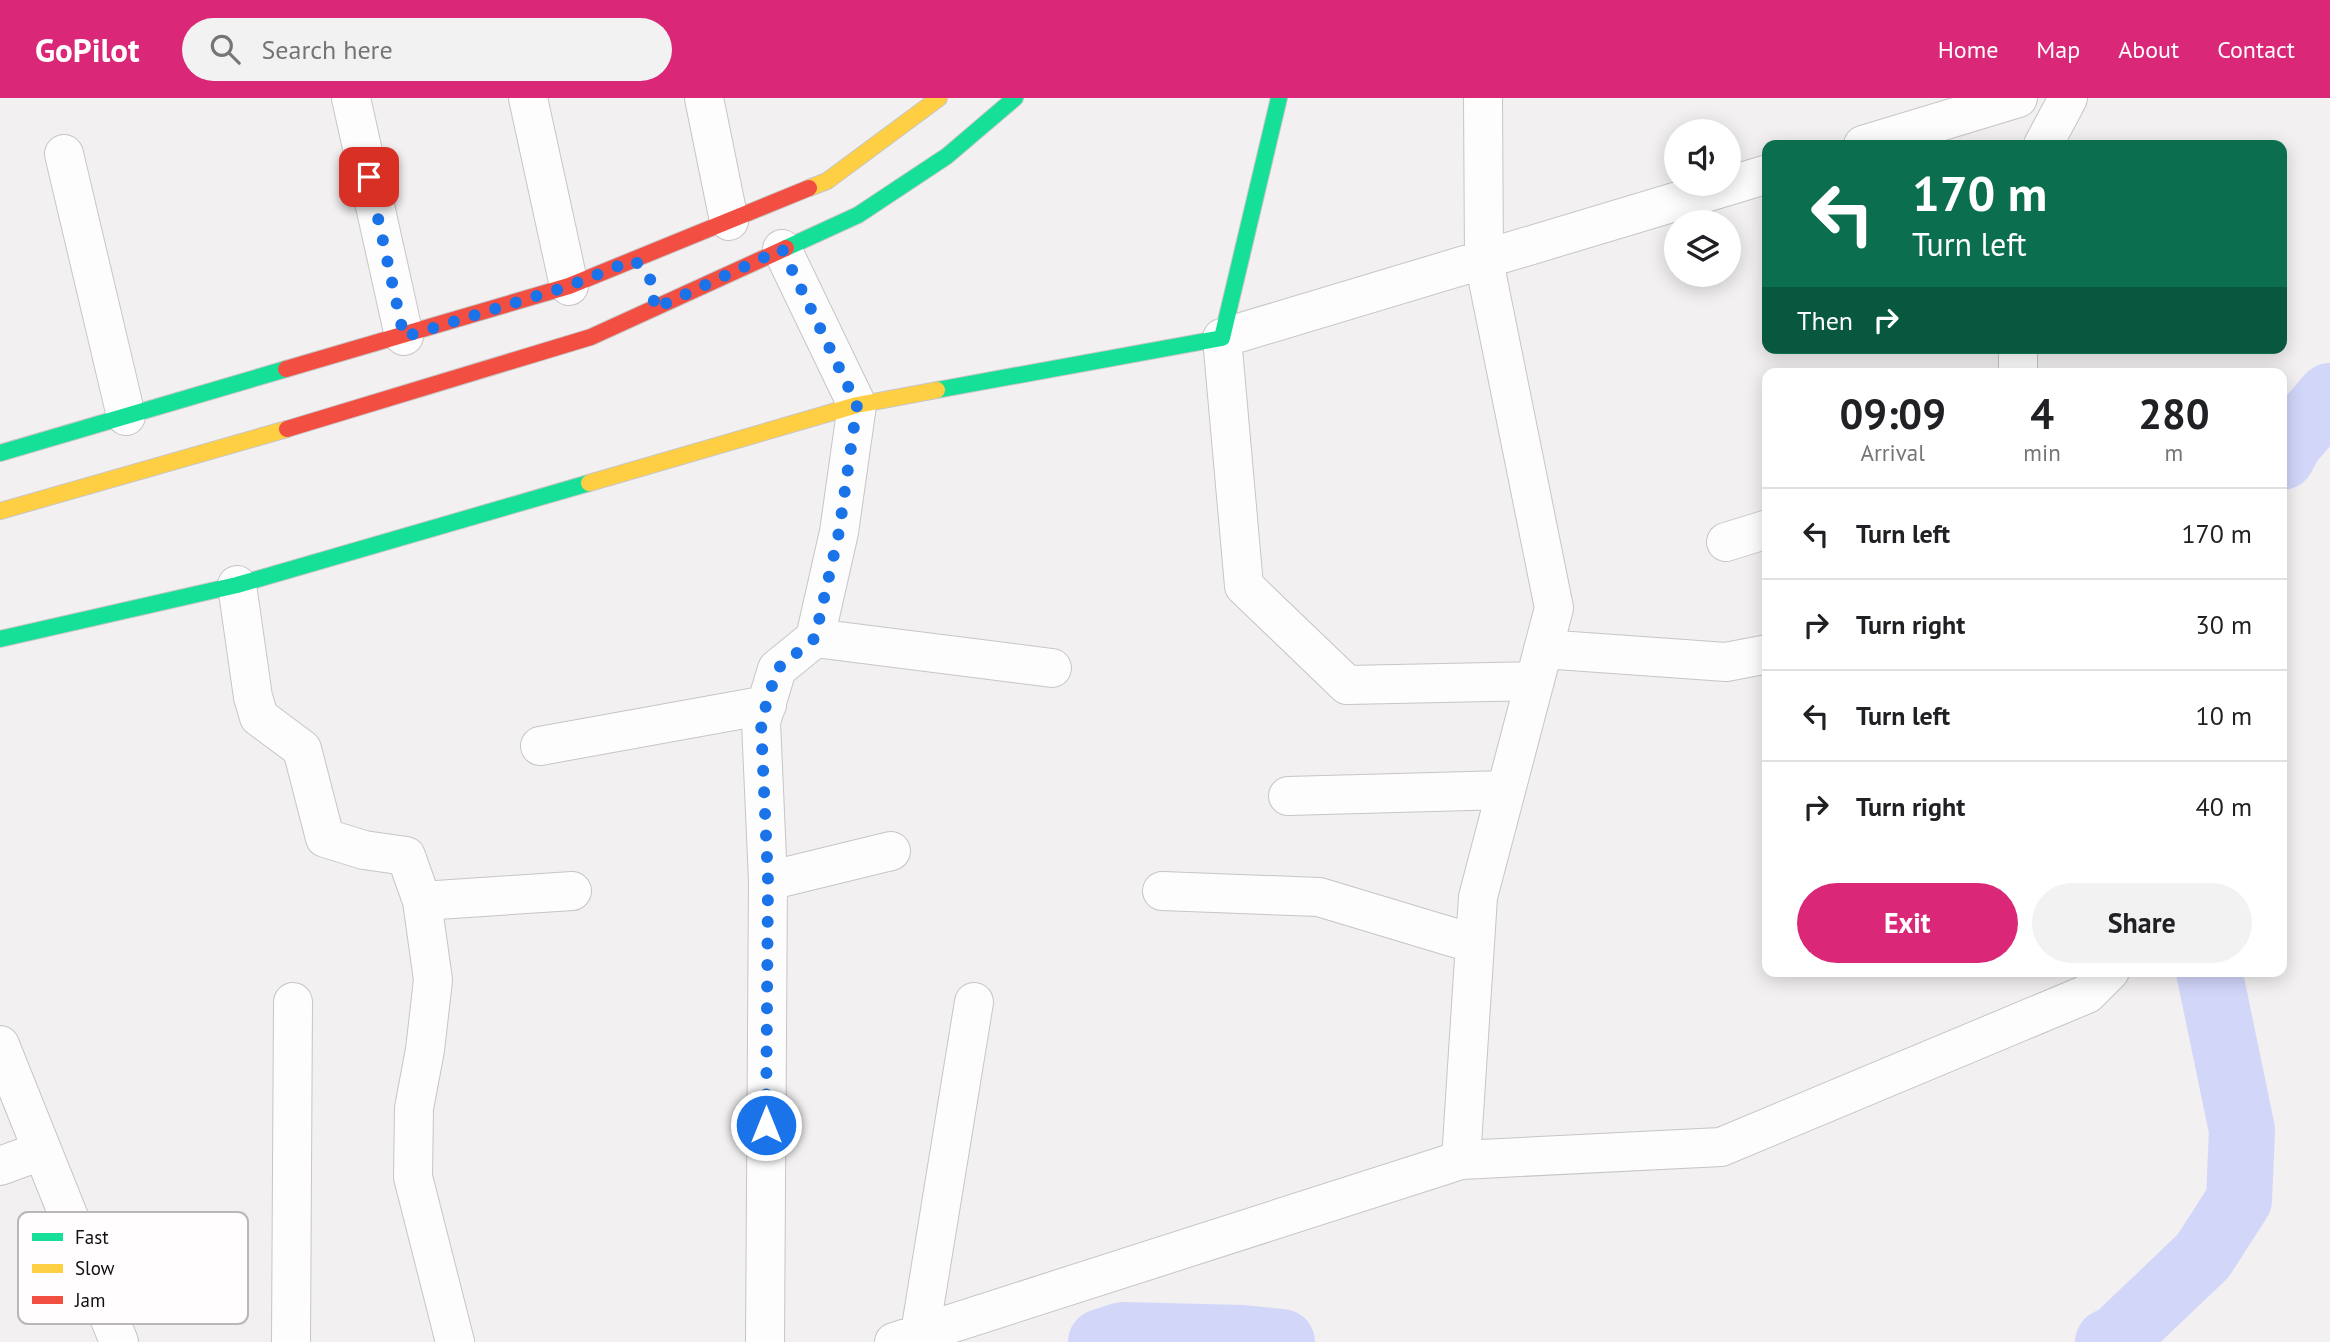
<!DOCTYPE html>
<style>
body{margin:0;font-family:"PT Sans",sans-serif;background:#f2f2f2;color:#202124;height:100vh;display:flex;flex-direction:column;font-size:26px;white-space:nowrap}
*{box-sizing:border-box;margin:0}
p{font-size:23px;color:#757577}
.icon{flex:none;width:38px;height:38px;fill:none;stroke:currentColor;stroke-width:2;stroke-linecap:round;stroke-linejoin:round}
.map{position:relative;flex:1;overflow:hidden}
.side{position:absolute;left:1762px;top:270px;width:525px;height:609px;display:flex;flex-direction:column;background:#fff;border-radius:14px;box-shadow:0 4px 18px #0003}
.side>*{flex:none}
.banner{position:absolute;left:1762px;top:42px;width:525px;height:214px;border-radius:14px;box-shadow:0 4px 18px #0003;background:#0b6e4f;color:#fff;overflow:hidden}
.tools{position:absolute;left:1664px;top:21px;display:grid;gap:14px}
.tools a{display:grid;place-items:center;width:77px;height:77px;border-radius:50%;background:#fff;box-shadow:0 4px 18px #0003;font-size:35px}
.pin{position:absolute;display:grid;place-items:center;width:60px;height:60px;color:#fff;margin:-30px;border-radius:14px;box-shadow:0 4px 10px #0006}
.me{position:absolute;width:77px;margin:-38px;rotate:0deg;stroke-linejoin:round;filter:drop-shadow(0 0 5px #0008)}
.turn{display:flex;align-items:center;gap:24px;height:147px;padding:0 35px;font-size:32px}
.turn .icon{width:91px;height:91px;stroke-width:2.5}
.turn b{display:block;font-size:49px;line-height:60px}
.then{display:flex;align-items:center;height:66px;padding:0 35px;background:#0003;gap:14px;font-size:26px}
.eta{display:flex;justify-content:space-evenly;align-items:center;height:119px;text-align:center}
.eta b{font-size:42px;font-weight:800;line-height:49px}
.button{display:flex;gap:14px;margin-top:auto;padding:14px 35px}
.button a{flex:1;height:80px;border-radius:42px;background:#db2777;color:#fff;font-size:28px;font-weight:800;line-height:80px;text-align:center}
.button a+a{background:#f2f2f2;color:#202124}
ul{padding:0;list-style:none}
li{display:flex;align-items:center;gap:21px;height:91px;padding:0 35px;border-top:2px solid #e0e0e0}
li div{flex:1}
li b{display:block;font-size:26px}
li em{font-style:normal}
header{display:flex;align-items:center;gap:42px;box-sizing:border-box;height:98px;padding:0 35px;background:#db2777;color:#fff}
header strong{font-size:33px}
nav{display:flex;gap:38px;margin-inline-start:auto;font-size:24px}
.search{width:490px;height:63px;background:#f2f2f2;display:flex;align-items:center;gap:18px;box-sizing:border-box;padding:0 24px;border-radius:38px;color:#757577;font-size:26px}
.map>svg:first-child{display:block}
</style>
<header>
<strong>GoPilot</strong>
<div class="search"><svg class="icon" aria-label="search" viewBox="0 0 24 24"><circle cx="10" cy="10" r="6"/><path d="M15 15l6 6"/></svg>Search here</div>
<nav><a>Home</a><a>Map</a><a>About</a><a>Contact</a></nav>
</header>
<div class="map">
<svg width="2330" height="1244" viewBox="0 0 2330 1244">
<rect width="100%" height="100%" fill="#f2f0f1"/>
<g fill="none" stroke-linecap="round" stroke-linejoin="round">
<path stroke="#d2d6f9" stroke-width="66" d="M 2282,359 L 2290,344 L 2330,298
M 1101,1244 L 1123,1237 L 1242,1240 L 1282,1244
M 2108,1244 L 2117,1240 L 2203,1158 L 2239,1102 L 2242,1032 L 2209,873"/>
<g stroke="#c7c5c6" stroke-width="40">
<path id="street" d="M 351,0 L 404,238
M 528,0 L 569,188
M 704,0 L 729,123
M 1863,47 L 2018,0
M 2043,47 L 2068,0
M 64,56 L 126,318
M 2018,250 L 2018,275
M 1726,444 L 1768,431
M 237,487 L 253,599 L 259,619 L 302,651 L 325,740 L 364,752 L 406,758 L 422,803 L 433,882 L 425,952 L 414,1010 L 413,1079 L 455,1244
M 815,540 L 1052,570
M 1543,551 L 1726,564 L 1768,556
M 1535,583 L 1347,587 L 1244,488 L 1222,240 L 1768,76
M 540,648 L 767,607
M 1288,698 L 1506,692
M 768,783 L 891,753
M 1162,793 L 1319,799 L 1475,846
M 422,803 L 572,793
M 0,947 L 119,1244
M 1461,1062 L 1478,799 L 1554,510 L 1484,163 L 1483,0
M 0,1068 L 41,1053
M 920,1235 L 974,904
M 291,1244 L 293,904
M 765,1244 L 768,783 L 761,624 L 777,571 L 815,540 L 839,434 L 857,307 L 782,151
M 894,1244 L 1461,1062 L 1721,1049 L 2087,896 L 2110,873"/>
</g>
<g stroke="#c7c5c6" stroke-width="18">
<path id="fast" d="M 786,150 L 858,117 L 947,58 L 1015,0
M 937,292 L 1222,240 L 1279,0
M 0,355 L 286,271
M 0,541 L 237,487 L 589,385"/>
</g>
<g stroke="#c7c5c6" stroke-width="18">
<path id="slow" d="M 809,90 L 827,83 L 939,0
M 589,385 L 857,307 L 937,292
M 0,413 L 287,331"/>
</g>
<g stroke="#c7c5c6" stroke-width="18">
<path id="jam" d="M 286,271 L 569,188 L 809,90
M 287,331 L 591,239 L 786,150"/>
</g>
<use href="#street" stroke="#fdfdfd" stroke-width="38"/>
<use href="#fast" stroke="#16e098" stroke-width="16"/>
<use href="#slow" stroke="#ffcf43" stroke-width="16"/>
<use href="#jam" stroke="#f24e42" stroke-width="16"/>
</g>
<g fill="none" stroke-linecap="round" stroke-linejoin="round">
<path stroke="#1a73e8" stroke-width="12" stroke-dasharray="0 21.6" d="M 369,79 L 404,239 L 569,188 L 633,162 C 652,175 654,188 654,211 L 782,151 L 857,307 L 839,434 L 815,540 L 777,571 L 761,624 L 768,783 L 766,1027"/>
</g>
<rect x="18" y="1114" width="230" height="112" rx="10" fill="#fffdfe" stroke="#b8b6b7" stroke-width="2"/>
<rect x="32" y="1135" width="31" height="8" fill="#16e098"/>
<rect x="32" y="1166" width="31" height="9" fill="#ffcf43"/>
<rect x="32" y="1198" width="31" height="8" fill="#f24e42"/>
<g font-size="19" fill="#111011">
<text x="75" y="1146">Fast</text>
<text x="75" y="1177">Slow</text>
<text x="75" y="1209">Jam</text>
</g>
</svg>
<div class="tools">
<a><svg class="icon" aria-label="sound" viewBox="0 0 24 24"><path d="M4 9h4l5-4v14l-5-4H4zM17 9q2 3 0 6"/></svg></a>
<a><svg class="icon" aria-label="layers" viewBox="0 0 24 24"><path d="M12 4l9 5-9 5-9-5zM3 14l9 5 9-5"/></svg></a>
</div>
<div class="pin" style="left:369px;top:79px;background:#d93025"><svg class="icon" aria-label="arrive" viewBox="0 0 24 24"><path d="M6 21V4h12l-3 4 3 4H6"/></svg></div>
<svg class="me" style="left:766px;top:1027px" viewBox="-20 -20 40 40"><circle r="17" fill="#1a73e8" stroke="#fff" stroke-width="3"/><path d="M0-11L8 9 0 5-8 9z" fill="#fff"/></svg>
<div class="banner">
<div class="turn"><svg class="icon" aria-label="left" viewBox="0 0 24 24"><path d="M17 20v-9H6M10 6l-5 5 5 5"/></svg><div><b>170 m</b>Turn left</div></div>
<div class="then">Then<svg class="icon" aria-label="right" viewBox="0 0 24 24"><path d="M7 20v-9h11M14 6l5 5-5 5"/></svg></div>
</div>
<section class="side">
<div class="eta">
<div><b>09:09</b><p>Arrival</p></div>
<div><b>4</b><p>min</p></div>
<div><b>280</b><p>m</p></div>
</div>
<ul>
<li><svg class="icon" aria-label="left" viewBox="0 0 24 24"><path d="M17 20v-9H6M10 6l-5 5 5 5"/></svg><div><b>Turn left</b></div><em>170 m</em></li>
<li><svg class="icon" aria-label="right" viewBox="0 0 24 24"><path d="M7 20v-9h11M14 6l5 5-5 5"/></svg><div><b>Turn right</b></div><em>30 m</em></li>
<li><svg class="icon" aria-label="left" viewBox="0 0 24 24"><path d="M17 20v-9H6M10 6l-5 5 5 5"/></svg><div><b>Turn left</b></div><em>10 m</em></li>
<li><svg class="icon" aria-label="right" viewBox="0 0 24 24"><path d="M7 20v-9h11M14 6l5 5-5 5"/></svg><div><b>Turn right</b></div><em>40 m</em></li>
</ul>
<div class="button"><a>Exit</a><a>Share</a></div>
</section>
</div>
